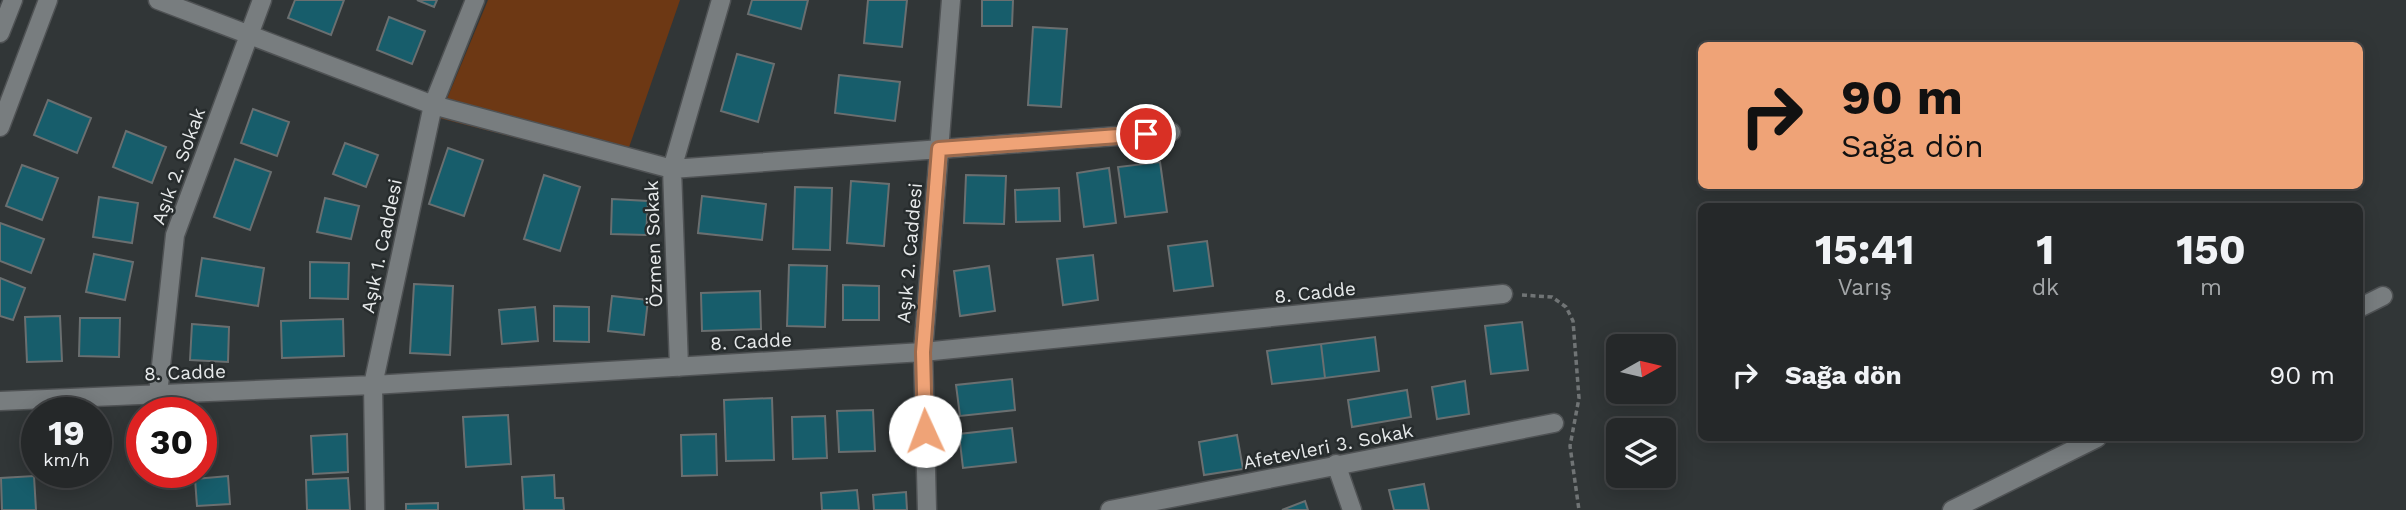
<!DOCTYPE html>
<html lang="tr">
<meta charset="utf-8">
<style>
body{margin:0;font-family:"Work Sans",sans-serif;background:#313435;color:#f1f3f6;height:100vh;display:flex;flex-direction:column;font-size:26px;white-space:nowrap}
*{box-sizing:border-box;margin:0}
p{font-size:23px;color:#a3a6a8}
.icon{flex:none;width:38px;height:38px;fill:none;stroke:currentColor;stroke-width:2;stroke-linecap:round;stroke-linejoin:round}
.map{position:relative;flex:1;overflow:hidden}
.details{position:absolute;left:1698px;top:203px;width:665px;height:238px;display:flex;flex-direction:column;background:#252829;border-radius:10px;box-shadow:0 4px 18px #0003,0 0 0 2px #424446}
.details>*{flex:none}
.top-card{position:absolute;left:1698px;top:42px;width:665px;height:147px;border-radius:10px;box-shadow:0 4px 18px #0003,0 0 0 2px #424446;background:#efa377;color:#111;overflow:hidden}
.needle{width:46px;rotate:82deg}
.tools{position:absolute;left:1606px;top:334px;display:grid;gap:14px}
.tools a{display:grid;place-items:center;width:70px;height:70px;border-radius:10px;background:#252829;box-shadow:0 4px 18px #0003,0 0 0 2px #424446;font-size:35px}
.speed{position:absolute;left:21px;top:397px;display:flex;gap:14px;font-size:35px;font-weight:700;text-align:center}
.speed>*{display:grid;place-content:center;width:91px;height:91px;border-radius:50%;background:#252829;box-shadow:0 4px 18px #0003,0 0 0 2px #424446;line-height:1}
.speed small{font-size:18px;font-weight:400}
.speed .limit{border:10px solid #d22;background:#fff;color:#111}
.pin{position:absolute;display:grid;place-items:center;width:60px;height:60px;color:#fff;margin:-30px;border:4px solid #fff;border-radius:50%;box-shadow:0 2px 7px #0007}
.me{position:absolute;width:77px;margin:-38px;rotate:358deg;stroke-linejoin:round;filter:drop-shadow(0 0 5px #0008)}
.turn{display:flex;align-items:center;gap:24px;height:147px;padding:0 28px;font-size:32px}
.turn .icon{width:91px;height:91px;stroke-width:2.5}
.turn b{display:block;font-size:49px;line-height:60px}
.eta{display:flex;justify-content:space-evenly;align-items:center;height:119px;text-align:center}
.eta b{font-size:42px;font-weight:700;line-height:49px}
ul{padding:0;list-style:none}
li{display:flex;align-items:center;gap:21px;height:105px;padding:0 28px}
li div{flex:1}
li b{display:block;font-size:26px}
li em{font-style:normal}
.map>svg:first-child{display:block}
</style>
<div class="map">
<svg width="2406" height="510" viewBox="0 0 2406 510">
<rect width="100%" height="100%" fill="#313637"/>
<path fill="#6d3814" d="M 488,0 L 680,0 L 626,156 L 555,148 L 439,118 Z"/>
<path fill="#175d6b" stroke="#6a6f70" stroke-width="2" d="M 295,0 L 344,0 L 331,35 L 288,18 Z
M 417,0 L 437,0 L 434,7 Z
M 752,0 L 808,0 L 801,29 L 748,14 Z
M 868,0 L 907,0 L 902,47 L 864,43 Z
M 982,0 L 1013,0 L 1012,26 L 982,26 Z
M 389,17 L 425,31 L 412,64 L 377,50 Z
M 1033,27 L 1067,29 L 1061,107 L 1028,105 Z
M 737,54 L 774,64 L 758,122 L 721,111 Z
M 839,75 L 900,82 L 895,121 L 835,113 Z
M 48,100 L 91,118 L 77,153 L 34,135 Z
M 253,109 L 289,122 L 277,156 L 241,143 Z
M 126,131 L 166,147 L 152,183 L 113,167 Z
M 345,143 L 378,155 L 366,187 L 333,174 Z
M 448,148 L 483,160 L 464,216 L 429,204 Z
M 235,159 L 271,172 L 250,230 L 214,217 Z
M 1160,162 L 1167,212 L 1125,217 L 1118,167 Z
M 22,165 L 58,178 L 42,220 L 6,206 Z
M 1109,168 L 1116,223 L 1084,227 L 1077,173 Z
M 544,175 L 580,187 L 560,251 L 524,239 Z
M 966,175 L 1006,176 L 1004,224 L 964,223 Z
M 851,181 L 889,184 L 884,246 L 847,243 Z
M 795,187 L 832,188 L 830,250 L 793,249 Z
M 1059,188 L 1060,221 L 1016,222 L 1015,190 Z
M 702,196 L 766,204 L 762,240 L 698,233 Z
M 99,197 L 138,203 L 132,243 L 93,237 Z
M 325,198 L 359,206 L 351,239 L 317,232 Z
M 612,199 L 648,201 L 646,235 L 611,234 Z
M 0,223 L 44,239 L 31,273 L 0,261 Z
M 1207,241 L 1213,286 L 1174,291 L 1168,246 Z
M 94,254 L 133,262 L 125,300 L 86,292 Z
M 1093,255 L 1098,300 L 1063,305 L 1057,259 Z
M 202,258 L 264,268 L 258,306 L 196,296 Z
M 310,262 L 349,263 L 348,299 L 310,298 Z
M 789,265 L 827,266 L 825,327 L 787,326 Z
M 989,266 L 995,311 L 960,316 L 954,271 Z
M 0,278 L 25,288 L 13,320 L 0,316 Z
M 414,284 L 453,286 L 450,355 L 410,353 Z
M 843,285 L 879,286 L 879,320 L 843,320 Z
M 760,291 L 761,329 L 702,331 L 701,293 Z
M 612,296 L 648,300 L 644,335 L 608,331 Z
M 554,306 L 589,307 L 589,342 L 554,341 Z
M 535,307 L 538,341 L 502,344 L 499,310 Z
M 60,316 L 62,361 L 27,362 L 25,317 Z
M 80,318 L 120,318 L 119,357 L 79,356 Z
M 343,319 L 344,356 L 282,358 L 281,321 Z
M 1522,322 L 1528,370 L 1491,374 L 1485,326 Z
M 192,324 L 229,327 L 228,362 L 190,360 Z
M 1375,337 L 1379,371 L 1325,378 L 1321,344 Z
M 1321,344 L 1325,378 L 1272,384 L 1267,351 Z
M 1012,379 L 1015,410 L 960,416 L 956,385 Z
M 1465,381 L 1469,414 L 1437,419 L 1432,387 Z
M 1407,390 L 1411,417 L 1352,427 L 1348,400 Z
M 772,398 L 774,460 L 726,461 L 724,400 Z
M 873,410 L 875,451 L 839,452 L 837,411 Z
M 508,415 L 511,464 L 466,467 L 463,417 Z
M 825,416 L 827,458 L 793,459 L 792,417 Z
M 1012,428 L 1016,462 L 963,468 L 959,434 Z
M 347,434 L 348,472 L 313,474 L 311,436 Z
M 716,434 L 717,475 L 682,476 L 681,435 Z
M 1237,435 L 1243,469 L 1204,475 L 1199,442 Z
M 554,475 L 555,498 L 563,498 L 564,510 L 524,510 L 522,477 Z
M 34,476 L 36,510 L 2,510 L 1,478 Z
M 228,476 L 230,504 L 197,506 L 195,479 Z
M 348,478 L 350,510 L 307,510 L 306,480 Z
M 1424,484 L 1429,510 L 1394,510 L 1389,490 Z
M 857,490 L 859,510 L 822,510 L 821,493 Z
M 906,492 L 907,510 L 874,510 L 873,495 Z
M 1305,501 L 1308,510 L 1282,510 Z
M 438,503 L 438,510 L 406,510 L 406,504 Z"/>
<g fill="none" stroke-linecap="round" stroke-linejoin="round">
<g stroke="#4f5254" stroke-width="21">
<path id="minor" d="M 158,0 L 433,105 L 672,169 L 1171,132
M 0,33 L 13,0
M 0,127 L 48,0
M 2359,308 L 2383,296
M 679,367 L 672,169 L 721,0
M 158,394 L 175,235 L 262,0
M 0,401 L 373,385 L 923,352 L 1503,294
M 1336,464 L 1352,510
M 375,510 L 373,385 L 433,105 L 475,0
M 927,510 L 923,352 L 951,0
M 1110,510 L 1554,423
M 1952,510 L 2097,438"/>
</g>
<path stroke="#707475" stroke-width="3.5" stroke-dasharray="5 3.5" stroke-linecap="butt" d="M 1522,295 L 1552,297 L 1566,307 L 1573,321 L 1579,398 L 1570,446 L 1579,510"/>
<use href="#minor" stroke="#787d7f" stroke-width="18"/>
</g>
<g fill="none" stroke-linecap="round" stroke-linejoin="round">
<g stroke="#9b6a4d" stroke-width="18">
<path id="route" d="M 925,431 L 923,352 L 939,149 L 1146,134"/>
</g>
<use href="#route" stroke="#efa377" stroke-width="12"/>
</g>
<g text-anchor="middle" stroke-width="5" stroke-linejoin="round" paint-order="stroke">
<g font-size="19" fill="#e7eaeb" stroke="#272c2d">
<text transform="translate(178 166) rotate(-70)" y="7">Aşık 2. Sokak</text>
<text transform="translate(653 244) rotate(-92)" y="7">Özmen Sokak</text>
<text transform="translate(381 246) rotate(-78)" y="7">Aşık 1. Caddesi</text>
<text transform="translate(909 253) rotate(-85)" y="7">Aşık 2. Caddesi</text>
<text transform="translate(1315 292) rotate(-6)" y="7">8. Cadde</text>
<text transform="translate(751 341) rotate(-3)" y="7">8. Cadde</text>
<text transform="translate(185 372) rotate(-2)" y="7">8. Cadde</text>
<text transform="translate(1328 446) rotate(-11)" y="7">Afetevleri 3. Sokak</text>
</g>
</g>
</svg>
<div class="tools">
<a><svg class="needle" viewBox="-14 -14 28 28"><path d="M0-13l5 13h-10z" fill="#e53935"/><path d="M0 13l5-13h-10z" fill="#a3a6a8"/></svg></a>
<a><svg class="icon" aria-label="layers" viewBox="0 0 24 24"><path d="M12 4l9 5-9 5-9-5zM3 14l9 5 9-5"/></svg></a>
</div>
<div class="speed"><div>19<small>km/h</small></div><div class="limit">30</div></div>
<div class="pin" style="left:1146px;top:134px;background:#d93025"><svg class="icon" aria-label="arrive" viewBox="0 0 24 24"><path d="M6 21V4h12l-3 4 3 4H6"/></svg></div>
<svg class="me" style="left:925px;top:431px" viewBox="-20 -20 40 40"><circle r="19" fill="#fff"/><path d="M0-13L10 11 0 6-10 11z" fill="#efa377"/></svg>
<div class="top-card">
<div class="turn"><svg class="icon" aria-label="right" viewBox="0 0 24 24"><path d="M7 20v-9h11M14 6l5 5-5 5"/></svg><div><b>90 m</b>Sağa dön</div></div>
</div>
<section class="details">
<div class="eta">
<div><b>15:41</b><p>Varış</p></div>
<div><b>1</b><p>dk</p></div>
<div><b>150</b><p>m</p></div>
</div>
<ul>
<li><svg class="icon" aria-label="right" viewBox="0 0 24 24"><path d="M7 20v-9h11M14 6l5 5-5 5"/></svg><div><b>Sağa dön</b></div><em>90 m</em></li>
</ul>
</section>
</div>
